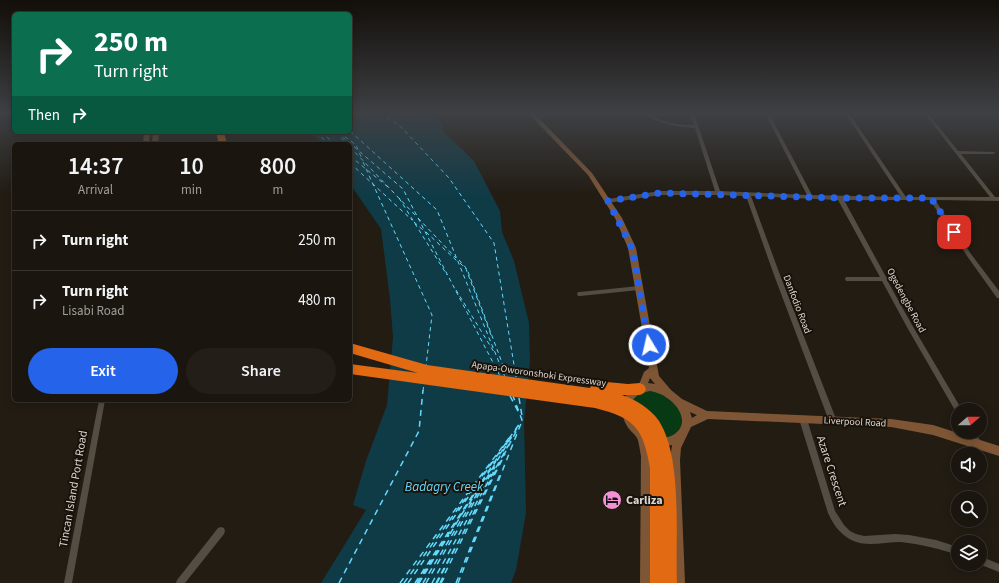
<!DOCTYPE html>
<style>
body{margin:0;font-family:"Source Sans 3",sans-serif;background:#231e17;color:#f1f3f6;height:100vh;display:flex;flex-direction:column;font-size:15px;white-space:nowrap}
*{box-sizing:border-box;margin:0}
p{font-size:13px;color:#9f9f9e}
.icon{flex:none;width:22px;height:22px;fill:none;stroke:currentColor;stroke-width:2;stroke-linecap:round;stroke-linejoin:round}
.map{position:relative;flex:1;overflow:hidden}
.sheet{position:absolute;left:12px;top:142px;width:340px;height:260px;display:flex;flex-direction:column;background:#1a150e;border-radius:6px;box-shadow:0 2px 10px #0003,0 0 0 1px #38342e}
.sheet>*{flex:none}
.top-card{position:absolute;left:12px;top:12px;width:340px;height:122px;border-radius:6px;box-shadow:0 2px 10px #0003,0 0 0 1px #38342e;background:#0b6e4f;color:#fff;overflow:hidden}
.needle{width:26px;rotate:70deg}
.fabs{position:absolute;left:951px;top:403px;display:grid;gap:8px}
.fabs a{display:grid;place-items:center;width:36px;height:36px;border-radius:50%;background:#1a150e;box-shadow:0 2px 10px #0003,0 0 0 1px #38342e;font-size:20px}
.pin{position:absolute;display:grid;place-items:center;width:34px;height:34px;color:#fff;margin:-17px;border-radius:8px;box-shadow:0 2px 6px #0006}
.me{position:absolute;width:44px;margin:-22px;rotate:351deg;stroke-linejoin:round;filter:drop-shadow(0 0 3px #0008)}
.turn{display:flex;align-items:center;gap:14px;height:84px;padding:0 16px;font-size:18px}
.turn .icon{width:52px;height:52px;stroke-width:2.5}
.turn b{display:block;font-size:28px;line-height:34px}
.then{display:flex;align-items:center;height:38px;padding:0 16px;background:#0003;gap:8px;font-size:15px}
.eta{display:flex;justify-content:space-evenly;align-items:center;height:68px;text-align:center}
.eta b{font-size:24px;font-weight:600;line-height:28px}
.cta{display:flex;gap:8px;margin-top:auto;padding:8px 16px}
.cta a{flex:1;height:46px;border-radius:24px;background:#2563eb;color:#fff;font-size:16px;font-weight:600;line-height:46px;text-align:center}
.cta a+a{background:#231e17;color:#f1f3f6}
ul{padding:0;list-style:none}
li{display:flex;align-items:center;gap:12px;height:60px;padding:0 16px;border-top:1px solid #38342e}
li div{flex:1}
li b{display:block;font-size:15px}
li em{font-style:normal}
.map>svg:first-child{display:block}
</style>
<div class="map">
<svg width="999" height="583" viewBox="0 0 999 583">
<rect width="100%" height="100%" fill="#221c13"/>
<path fill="#073a14" d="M 649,391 L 663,393 L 681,410 C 683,426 682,431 666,438 L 631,403 L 636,396 Z"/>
<path fill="#0f3b47" d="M 350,113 L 434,113 L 443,123 L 442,130 L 474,161 L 500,211 L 502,232 L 514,261 L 529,323 L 530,361 L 524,422 L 526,513 L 516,570 L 511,583 L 321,583 L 366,510 L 353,505 L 366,461 L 387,405 L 393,337 L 390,299 L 381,229 L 350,184 L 350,144 L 324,144 L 310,132 L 350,132 Z"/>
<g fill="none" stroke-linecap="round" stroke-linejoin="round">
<path stroke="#64d9fc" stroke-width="1" stroke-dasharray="4 3.5" stroke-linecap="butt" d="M 381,113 L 400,126 L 449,178 L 494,243 L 516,377
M 350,131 L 437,210 L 505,377
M 316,132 L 329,144
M 321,132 L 335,144
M 336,132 L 347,144
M 337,132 L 403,189 L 500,376
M 339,132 L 356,145 L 362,159
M 350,147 L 416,216
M 350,156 L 388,187
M 363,162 L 432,315 L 426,366
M 350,163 L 412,220
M 399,198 L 447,275
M 418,218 L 456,258
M 414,222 L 423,230
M 426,232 L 457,261
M 459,260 L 467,269 L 507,376
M 460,263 L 466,269 L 491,335
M 456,290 L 494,352
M 423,391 L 424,383"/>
<path stroke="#64d9fc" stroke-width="1.5" stroke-dasharray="6 5" stroke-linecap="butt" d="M 510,396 L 519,413
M 519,398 L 522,416
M 482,483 L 496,461
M 469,504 L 481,484
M 450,534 L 468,504
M 339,583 L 419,431 L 423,390
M 400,583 L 509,438
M 404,583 L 492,462
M 408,583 L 522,420 L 513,396
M 415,583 L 509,440
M 417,583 L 482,482
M 418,583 L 449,535
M 419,583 L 435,557
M 423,583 L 517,428
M 426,583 L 495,467
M 432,583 L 509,444
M 436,583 L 456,546
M 437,583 L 519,426
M 440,583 L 505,454
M 441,583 L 444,578
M 456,583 L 501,472
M 458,583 L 522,421"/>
<path fill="#544d43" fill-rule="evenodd" d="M 643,113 C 651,113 657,118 664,121 C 674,124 684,125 694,125 L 690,113 L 694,113 L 720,191 L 807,195 L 765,113 L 769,113 L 812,195 L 901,197 L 845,113 L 849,113 L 906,197 L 990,197 L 924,113 L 928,113 L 958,151 L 995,152 L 995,153 L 993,154 L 961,154 L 995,197 L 999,197 L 999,201 L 935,200 L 971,254 L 999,291 L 999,298 L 997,298 L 967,256 L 930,200 L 844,200 L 886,277 L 887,277 L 887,280 L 912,325 L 962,410 L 958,410 L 958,413 L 956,412 L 908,329 L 882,281 L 846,281 L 845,279 L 846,277 L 880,277 L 838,200 L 751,196 L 780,275 L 836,419 L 835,421 L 832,422 L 829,421 L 774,275 L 746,196 L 718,195 L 660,195 L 608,203 L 605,201 L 608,199 L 660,191 L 715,191 L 695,128 C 677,127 657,124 643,113 Z
M 639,286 L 641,286 L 642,288 L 641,290 L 639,290 L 580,296 L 578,296 L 577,294 L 578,292 L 580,292 Z
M 99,400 L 105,400 L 72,583 L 64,583 Z
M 803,416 L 806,417 L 807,419 L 835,511 L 844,525 L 850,531 L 856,534 L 864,536 L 895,534 L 909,535 L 936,540 L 958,547 L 958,555 C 940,549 920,544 901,542 C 890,542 880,544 870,544 C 849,544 836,531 828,513 L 799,419 L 800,417 Z
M 967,432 L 975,432 L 982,443 L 981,445 L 978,446 L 975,445 Z
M 221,527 L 224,528 L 225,531 L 224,534 L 185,583 L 176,583 L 177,580 L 218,528 Z
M 980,556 L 999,564 L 999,572 L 979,564 Z"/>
<path fill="#7e5635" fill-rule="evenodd" d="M 528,113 L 534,113 L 592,173 L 622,218 L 636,248 L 659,376 L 671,390 L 682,399 L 707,411 L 891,419 L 933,425 L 999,446 L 999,456 L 933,435 L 891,427 L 708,419 L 691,427 L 681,448 L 680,460 L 685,583 L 673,583 L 670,460 L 672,445 L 659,447 L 648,444 L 652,468 L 652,583 L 640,583 L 641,456 C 640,451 639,442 637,438 C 634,433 629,430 627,426 C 618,412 621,392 638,387 L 644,372 L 649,368 L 628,248 L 615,218 L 588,175 ZM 650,378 L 655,384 L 648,383 ZM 650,391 C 656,392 662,394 667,398 C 680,406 690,425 673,435 C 649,448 615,411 638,395 C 641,393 646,392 650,391 ZM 690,412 L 697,415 L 692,418 Z
M 144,132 L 150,132 L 149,144 L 143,144 Z
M 153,132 L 159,132 L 158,144 L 152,144 Z"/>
<path fill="#e16a13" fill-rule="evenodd" d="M 216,132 L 224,132 L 227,144 L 219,144 Z
M 350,343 L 427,365 L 590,388 L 592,383 L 596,381 L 628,384 L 640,383 L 644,385 L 646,389 L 644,393 L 640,395 L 622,395 C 636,400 650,408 659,421 C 683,459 675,537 677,583 L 650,583 L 650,468 C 643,428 635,418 595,408 L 350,374 L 350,364 L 418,373 L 350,353 Z"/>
</g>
<linearGradient id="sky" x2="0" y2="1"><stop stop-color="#130f0a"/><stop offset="0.58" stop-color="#3e4044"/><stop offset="1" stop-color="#3e4044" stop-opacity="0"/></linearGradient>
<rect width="999" height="195" fill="url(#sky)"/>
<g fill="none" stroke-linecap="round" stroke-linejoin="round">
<path stroke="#2563eb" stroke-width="7" stroke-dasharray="0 12.6" d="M 649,345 L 632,248 L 608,201 L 660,193 L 840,198 L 931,198 L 954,232"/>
</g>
<defs>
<g id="hotel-disc" transform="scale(1)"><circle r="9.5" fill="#f391d5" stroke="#19120a"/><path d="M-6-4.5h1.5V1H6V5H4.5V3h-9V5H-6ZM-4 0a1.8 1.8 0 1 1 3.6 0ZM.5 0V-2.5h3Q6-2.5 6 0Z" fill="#111"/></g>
</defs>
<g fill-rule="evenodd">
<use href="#hotel-disc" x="612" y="500"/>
</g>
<g text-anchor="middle" stroke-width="4" stroke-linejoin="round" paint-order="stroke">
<g font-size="10" fill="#dad6d0" stroke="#19120a">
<text transform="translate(907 300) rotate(62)" y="4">Ogedengbe Road</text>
<text transform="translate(798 304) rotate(69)" y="4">Danfodio Road</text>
<text transform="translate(539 373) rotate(8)" y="4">Apapa-Oworonshoki Expressway</text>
<text transform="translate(855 421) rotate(3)" y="4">Liverpool Road</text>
</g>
<g font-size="12" fill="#dad6d0" stroke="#19120a">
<text transform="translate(832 471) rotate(72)" y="4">Azare Crescent</text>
<text transform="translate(73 489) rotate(-80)" y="4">Tincan Island Port Road</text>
</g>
<g font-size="12" font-weight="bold" fill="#dad6d0" stroke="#19120a" text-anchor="start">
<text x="626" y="504">Carliza</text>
</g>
<g font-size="13" font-style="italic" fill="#64d9fc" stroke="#19120a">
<text x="444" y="491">Badagry Creek</text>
</g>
</g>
</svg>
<div class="fabs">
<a><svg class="needle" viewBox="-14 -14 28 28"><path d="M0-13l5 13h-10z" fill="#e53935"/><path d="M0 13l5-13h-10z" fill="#9f9f9e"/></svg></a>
<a><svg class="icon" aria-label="sound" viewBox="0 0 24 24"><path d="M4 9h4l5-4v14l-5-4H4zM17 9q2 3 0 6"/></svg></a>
<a><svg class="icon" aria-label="search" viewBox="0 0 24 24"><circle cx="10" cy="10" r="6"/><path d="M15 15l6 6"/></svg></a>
<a><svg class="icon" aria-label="layers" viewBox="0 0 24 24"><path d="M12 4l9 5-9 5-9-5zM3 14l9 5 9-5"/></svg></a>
</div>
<div class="pin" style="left:954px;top:232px;background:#d93025"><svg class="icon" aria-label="arrive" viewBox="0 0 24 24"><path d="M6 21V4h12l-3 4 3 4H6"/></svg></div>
<svg class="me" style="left:649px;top:345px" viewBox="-20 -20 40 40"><circle r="17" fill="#2563eb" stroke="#fff" stroke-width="3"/><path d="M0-11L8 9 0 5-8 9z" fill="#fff"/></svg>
<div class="top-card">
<div class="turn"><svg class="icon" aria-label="right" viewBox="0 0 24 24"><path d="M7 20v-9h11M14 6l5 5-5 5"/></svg><div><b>250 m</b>Turn right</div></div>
<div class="then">Then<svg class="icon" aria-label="right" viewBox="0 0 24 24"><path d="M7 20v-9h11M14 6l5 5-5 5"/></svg></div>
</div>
<section class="sheet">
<div class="eta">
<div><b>14:37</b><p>Arrival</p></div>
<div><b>10</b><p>min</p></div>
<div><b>800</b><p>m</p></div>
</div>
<ul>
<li><svg class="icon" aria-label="right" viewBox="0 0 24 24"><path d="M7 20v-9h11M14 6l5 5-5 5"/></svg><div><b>Turn right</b></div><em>250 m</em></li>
<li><svg class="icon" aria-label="right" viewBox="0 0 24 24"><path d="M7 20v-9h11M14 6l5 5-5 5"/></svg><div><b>Turn right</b><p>Lisabi Road</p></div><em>480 m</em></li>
</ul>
<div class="cta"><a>Exit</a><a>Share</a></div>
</section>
</div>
